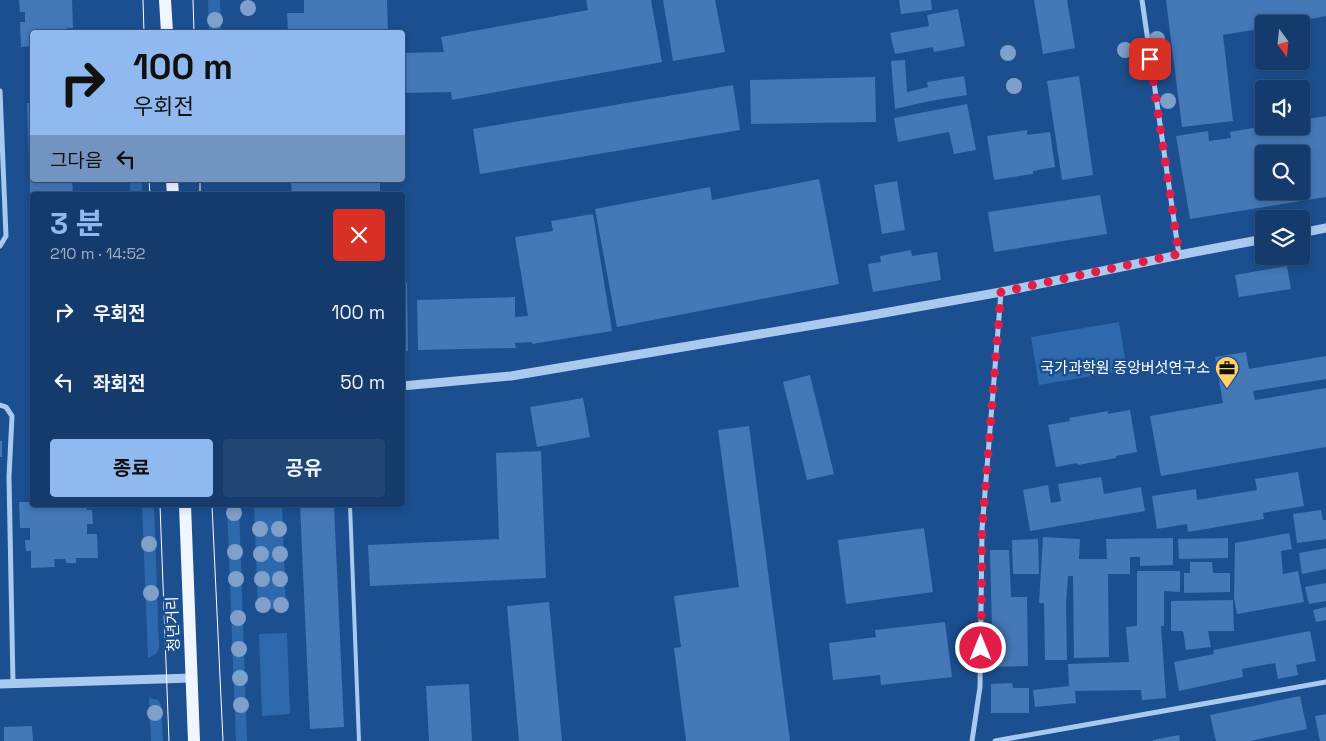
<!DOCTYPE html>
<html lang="ko">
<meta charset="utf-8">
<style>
body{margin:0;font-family:"Space Grotesk","Noto Sans KR",sans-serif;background:#214673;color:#f1f3f6;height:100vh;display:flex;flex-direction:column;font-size:19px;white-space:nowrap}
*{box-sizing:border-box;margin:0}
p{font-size:16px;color:#9dadc1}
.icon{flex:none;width:28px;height:28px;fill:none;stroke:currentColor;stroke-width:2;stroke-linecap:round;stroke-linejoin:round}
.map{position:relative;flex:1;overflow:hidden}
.sheet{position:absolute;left:30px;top:192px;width:375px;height:315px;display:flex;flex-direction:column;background:#143b6b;border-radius:5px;box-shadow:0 2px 8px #0003,0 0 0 1px #33557e}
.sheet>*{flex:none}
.top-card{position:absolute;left:30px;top:30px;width:375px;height:152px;border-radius:5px;box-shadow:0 2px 8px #0003,0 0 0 1px #33557e;background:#90b9f0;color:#111;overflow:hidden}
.needle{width:32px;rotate:165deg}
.buttons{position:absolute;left:1255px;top:15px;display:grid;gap:10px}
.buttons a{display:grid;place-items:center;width:55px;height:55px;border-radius:5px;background:#143b6b;box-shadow:0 2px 8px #0003,0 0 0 1px #33557e;font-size:25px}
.pin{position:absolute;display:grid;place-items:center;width:42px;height:42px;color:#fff;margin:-21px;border-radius:10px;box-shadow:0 2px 8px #0006}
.me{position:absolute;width:55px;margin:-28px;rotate:0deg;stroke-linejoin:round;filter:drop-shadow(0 0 4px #0008)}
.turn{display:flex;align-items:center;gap:18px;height:105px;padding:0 20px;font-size:22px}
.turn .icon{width:65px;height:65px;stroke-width:2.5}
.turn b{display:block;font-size:35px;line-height:42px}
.then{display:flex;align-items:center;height:48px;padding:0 20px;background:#0003;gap:10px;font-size:19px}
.round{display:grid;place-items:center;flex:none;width:52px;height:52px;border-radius:5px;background:#214673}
.headline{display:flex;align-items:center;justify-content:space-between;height:85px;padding:0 20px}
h1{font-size:30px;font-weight:700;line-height:38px;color:#90b9f0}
.primary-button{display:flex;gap:10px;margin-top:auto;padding:10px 20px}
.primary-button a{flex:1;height:58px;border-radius:5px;background:#90b9f0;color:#111;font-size:20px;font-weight:700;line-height:58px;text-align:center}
.primary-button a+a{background:#214673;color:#f1f3f6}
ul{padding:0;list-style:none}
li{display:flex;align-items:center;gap:15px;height:70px;padding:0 20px}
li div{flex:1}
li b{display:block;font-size:19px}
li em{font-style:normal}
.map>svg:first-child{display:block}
</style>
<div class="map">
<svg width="1326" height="741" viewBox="0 0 1326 741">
<rect width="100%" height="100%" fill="#1b4f8f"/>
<path fill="#2e69ad" d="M 208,0 L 220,0 L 221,32 L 209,32 Z
M 130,180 L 142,180 L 142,195 L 130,195 Z
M 1119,322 L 1127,370 L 1039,385 L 1031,337 Z
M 142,505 L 154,505 L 159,648 L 156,654 L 148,658 Z
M 227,505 L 239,505 L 247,741 L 236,741 Z
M 254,505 L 282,505 L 286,608 L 258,610 Z
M 287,633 L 290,714 L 262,716 L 259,634 Z
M 149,698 L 158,700 L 161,705 L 163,741 L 151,741 Z"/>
<path fill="#4478b7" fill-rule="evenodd" d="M 19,0 L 72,0 L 73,28 L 67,28 L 67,32 L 32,32 L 32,46 L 21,47 L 20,22 L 25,22 L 25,12 L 20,12 Z
M 304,0 L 387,0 L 388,32 L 288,32 L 287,13 L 304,13 Z
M 586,0 L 651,0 L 662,62 L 452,100 L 451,92 L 402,93 L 402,53 L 444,52 L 441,37 L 588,10 Z
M 663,0 L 715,0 L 725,52 L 673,61 Z
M 899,0 L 931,0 L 932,10 L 901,14 Z
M 1034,0 L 1067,0 L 1075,48 L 1043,54 Z
M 1166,0 L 1326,0 L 1326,16 L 1285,24 L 1264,24 L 1264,28 L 1223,35 L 1233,121 L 1182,127 Z
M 958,9 L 965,46 L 934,52 L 933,47 L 895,54 L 890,33 L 929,26 L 927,15 Z
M 905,60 L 907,92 L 928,87 L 927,82 L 964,76 L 967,95 L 930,101 L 895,109 L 891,61 Z
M 1079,76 L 1093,175 L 1062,180 L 1047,81 Z
M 875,77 L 876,122 L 751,124 L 750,80 Z
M 733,85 L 740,130 L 480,174 L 473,129 Z
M 27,103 L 32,103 L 32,180 L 72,180 L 73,195 L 32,195 L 32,217 L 31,217 Z
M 967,104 L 976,150 L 954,154 L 949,132 L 898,142 L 894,118 Z
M 1326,116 L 1326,197 L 1190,219 L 1176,136 L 1208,131 L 1209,141 L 1231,138 L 1230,132 L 1264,126 L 1301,126 L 1301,120 ZM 1264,154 L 1301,154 L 1301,191 L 1264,191 Z
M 1027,130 L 1027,135 L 1050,132 L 1055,167 L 1033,171 L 1033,174 L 994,180 L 987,136 Z
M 819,179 L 839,284 L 617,327 L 595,209 L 710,187 L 712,200 Z
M 291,180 L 380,180 L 380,195 L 292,195 Z
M 897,181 L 905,230 L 882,234 L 874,185 Z
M 1100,195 L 1107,234 L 994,252 L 988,212 Z
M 593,214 L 612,331 L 532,344 L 532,342 L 515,343 L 516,348 L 418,350 L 417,300 L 515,297 L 515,317 L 528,316 L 515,237 L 553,231 L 551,221 Z
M 911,250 L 912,256 L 937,252 L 941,280 L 873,292 L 868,264 L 881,262 L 880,256 Z
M 1287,266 L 1291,289 L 1239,297 L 1235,275 Z
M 402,283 L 407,283 L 408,351 L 402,351 Z
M 1246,352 L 1249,369 L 1326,356 L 1326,379 L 1253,391 L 1255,400 L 1326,388 L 1326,447 L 1161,476 L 1150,416 L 1223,403 L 1215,357 Z
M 810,375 L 834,474 L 807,480 L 783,382 Z
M 583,398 L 590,437 L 537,447 L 530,407 Z
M 1130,410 L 1137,452 L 1116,456 L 1116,458 L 1078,465 L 1077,463 L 1056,467 L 1048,425 L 1070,421 L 1069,418 L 1108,411 L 1108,414 Z
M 749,426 L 790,741 L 686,741 L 674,648 L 681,647 L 674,596 L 739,587 L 718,430 Z
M 0,441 L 2,441 L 2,457 L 0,457 Z
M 541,451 L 546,578 L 370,586 L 368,545 L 499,539 L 496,453 Z
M 1298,472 L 1304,506 L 1263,513 L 1264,519 L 1188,532 L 1187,524 L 1157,529 L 1152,496 L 1196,489 L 1197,500 L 1257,490 L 1255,479 Z
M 1101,477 L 1104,494 L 1141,487 L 1145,511 L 1030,531 L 1023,490 L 1048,485 L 1051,503 L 1061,501 L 1058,484 Z
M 19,502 L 32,502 L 32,505 L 86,505 L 87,510 L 92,510 L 93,524 L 87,524 L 87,534 L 97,534 L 98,558 L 76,558 L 76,563 L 66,563 L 65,559 L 54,559 L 55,567 L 31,568 L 31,551 L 26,551 L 25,540 L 30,540 L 30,528 L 20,528 Z
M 300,505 L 334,505 L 344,727 L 310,729 Z
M 1321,510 L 1323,520 L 1326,520 L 1326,539 L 1297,543 L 1293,514 Z
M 924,528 L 933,592 L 846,604 L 838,540 Z
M 1289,533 L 1292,549 L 1281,551 L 1283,574 L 1298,571 L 1304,602 L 1237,614 L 1234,598 L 1235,543 Z
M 1043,537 L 1080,539 L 1079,559 L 1107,559 L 1106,539 L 1173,538 L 1173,565 L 1140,566 L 1140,557 L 1130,557 L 1130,574 L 1108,574 L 1109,657 L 1074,658 L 1073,576 L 1068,576 L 1066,604 L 1067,660 L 1045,660 L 1044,603 L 1039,603 Z
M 1228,538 L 1228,558 L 1179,559 L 1178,539 Z
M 1038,539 L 1039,574 L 1013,574 L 1012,540 Z
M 1326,548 L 1326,569 L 1302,574 L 1299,553 Z
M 990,550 L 1009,550 L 1011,597 L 1027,597 L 1028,666 L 993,667 Z
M 1190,562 L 1212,562 L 1213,573 L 1230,573 L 1230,592 L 1184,593 L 1184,573 L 1190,573 Z
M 1137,571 L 1180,571 L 1180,592 L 1164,591 L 1164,626 L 1161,626 L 1166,698 L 1142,700 L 1141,690 L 1075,691 L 1076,703 L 1035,707 L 1033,690 L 1069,686 L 1068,664 L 1129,662 L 1126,627 L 1137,626 Z
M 1326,583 L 1326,601 L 1309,604 L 1305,587 Z
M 1233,600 L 1234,631 L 1208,631 L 1211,647 L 1186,650 L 1183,631 L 1171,631 L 1171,601 Z
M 549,602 L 562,741 L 519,741 L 507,606 Z
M 1326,607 L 1326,620 L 1316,622 L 1313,610 Z
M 945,622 L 952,677 L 881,685 L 880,675 L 833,680 L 829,643 L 876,637 L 875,630 Z
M 1310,631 L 1316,661 L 1296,665 L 1298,675 L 1278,679 L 1275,663 L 1242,669 L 1243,677 L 1179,691 L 1174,662 L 1214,654 L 1213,650 Z
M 1012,683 L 1013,688 L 1029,688 L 1029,713 L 991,713 L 991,684 Z
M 469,684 L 472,741 L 429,741 L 426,686 Z
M 1300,696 L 1307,729 L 1250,741 L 1216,741 L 1210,715 Z
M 1326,714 L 1326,741 L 1320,741 L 1315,716 Z
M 32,726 L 33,741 L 4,741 L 4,727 Z
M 1179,735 L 1180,741 L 1153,741 L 1153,740 Z"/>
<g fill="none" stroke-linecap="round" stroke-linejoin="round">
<path stroke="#a9c9ee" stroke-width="4" d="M 350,505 L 359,741"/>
<path stroke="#a9c9ee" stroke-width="5" d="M 1142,0 L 1179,255
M 0,91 L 6,236 L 0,246
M 0,405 L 6,407 L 12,416 L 9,477 L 13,683
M 972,741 L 980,687 L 982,530 L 1001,292
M 995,741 L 1326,682"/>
<path stroke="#a9c9ee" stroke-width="9" d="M 1301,233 L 1326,228
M 402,386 L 511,376 L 867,316 L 1001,292 L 1179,255 L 1264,239
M 0,684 L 192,678"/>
<path stroke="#f0f6ff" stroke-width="12" d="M 165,0 L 167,32
M 172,180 L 173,195
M 185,505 L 194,741"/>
<path stroke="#fff" stroke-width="1" d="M 143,0 L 144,32
M 193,0 L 194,32
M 149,180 L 150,195
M 200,180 L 200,195
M 160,505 L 169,741
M 212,505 L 223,741"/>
</g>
<g fill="#7ea0ca">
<circle cx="248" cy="8" r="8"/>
<circle cx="215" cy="20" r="8"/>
<circle cx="1157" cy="39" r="8"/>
<circle cx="1125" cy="50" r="8"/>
<circle cx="1008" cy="53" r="8"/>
<circle cx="1162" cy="70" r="8"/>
<circle cx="1014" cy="86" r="8"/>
<circle cx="1168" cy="101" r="8"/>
<circle cx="234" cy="513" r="8"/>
<circle cx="260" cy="529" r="8"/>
<circle cx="279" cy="529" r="8"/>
<circle cx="149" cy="544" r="8"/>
<circle cx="235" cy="552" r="8"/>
<circle cx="261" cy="554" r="8"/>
<circle cx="280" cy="554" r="8"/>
<circle cx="236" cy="579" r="8"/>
<circle cx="262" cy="579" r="8"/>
<circle cx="280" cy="579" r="8"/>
<circle cx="151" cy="593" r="8"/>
<circle cx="263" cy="605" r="8"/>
<circle cx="281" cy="605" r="8"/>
<circle cx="238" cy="618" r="8"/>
<circle cx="239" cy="649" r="8"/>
<circle cx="240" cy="678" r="8"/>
<circle cx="241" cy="705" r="8"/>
<circle cx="155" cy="713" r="8"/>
</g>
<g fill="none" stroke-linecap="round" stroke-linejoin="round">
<path stroke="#e11d48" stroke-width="9" stroke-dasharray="0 16.2" d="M 981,648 L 982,530 L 1001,292 L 1179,254 L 1150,59"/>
</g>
<defs>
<g id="office-pin" transform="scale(1.25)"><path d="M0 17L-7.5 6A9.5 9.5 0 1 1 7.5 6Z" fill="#ffd166" stroke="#1b4f8f"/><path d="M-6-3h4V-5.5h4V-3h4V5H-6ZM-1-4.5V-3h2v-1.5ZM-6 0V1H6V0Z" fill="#111"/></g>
</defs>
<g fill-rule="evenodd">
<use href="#office-pin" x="1227" y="368"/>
</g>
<g text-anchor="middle" stroke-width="5" stroke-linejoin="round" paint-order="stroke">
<g font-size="15" fill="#fff" stroke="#1b4f8f" text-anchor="end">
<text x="1210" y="373">국가과학원 중앙버섯연구소</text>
</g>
<g font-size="15" fill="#fff" stroke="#1b4f8f">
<text transform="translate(173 624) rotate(-92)" y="5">청년거리</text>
</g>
</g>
</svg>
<div class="buttons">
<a><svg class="needle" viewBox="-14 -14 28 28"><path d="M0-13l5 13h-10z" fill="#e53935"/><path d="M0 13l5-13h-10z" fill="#9dadc1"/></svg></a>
<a><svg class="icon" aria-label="sound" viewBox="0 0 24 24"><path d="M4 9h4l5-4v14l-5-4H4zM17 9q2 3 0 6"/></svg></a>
<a><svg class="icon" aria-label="search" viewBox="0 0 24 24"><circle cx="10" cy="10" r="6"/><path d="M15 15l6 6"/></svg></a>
<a><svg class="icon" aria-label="layers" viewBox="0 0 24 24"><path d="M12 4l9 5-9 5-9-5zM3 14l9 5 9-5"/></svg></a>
</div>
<div class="pin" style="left:1150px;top:59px;background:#d93025"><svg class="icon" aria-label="arrive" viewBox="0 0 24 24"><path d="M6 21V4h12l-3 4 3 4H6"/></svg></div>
<svg class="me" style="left:981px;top:648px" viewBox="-20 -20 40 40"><circle r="17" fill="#e11d48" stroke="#fff" stroke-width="3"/><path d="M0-11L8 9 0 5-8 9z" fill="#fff"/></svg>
<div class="top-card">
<div class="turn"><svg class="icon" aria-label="right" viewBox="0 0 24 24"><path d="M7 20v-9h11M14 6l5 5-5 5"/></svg><div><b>100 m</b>우회전</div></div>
<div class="then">그다음<svg class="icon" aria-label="left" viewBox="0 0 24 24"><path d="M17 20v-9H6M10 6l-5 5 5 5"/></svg></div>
</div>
<section class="sheet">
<div class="headline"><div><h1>3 분</h1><p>210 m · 14:52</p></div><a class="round" style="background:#d93025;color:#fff"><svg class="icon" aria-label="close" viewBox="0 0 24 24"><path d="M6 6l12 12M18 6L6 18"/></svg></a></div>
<ul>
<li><svg class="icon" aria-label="right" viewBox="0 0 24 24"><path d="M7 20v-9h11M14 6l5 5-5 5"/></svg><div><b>우회전</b></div><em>100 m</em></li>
<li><svg class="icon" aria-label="left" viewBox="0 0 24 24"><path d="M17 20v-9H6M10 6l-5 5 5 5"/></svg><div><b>좌회전</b></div><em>50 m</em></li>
</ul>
<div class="primary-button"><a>종료</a><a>공유</a></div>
</section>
</div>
